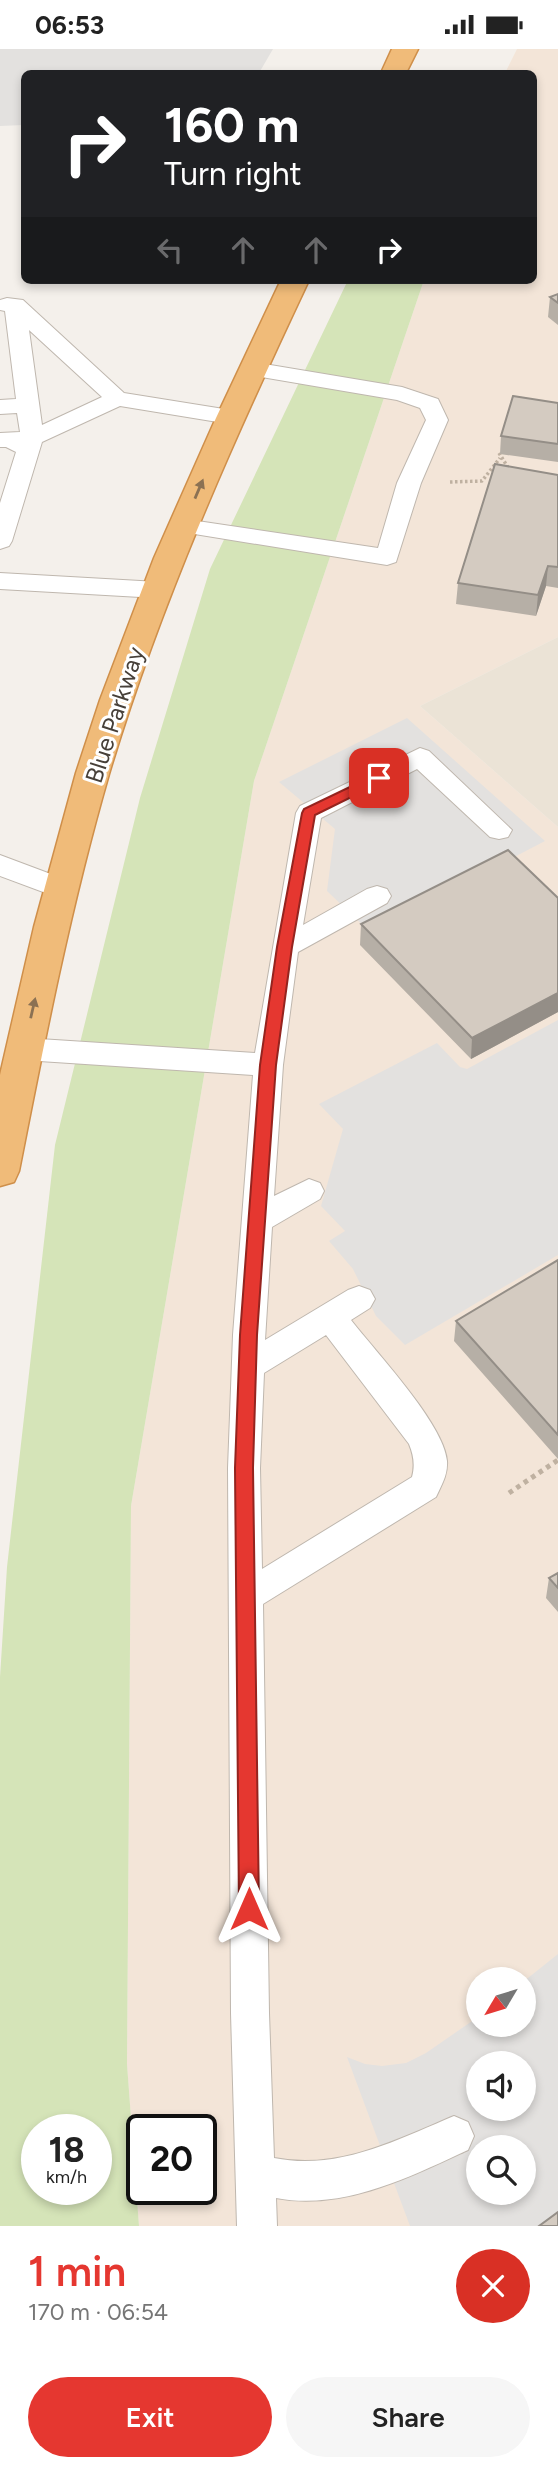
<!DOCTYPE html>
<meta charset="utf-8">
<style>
body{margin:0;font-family:Figtree,sans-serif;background:#f6f6f6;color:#222;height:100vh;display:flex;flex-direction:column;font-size:26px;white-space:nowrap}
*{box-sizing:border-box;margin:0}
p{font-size:23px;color:#767676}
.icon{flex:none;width:38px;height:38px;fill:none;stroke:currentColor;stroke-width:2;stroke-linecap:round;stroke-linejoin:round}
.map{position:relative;height:2177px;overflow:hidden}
.details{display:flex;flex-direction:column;background:#fff;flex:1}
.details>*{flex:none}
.top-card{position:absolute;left:21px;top:21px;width:516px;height:214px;border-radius:10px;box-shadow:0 4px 10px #0003;background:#202124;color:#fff;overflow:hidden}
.needle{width:46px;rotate:232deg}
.controls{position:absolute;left:466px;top:1918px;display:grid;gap:14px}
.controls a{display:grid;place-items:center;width:70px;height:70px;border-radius:50%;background:#fff;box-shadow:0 4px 10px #0003;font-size:35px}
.speed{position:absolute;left:21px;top:2065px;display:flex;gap:14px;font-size:35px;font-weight:700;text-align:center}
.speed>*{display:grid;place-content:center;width:91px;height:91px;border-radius:50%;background:#fff;box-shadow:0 4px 10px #0003;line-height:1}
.speed small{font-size:18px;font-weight:400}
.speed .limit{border:4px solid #111;border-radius:10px;background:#fff;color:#111}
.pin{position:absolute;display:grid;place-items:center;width:60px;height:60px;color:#fff;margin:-30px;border-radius:14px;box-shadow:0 4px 10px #0006}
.me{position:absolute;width:77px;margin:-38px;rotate:0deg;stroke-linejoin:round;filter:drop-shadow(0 0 5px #0008)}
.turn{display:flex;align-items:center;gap:24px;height:147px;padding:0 28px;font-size:32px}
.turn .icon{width:91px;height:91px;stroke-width:2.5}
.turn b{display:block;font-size:49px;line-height:60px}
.lanes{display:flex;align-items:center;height:66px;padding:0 28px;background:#0003;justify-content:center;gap:35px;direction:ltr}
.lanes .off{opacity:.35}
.round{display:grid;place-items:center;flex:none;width:74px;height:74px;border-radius:37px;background:#f6f6f6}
.headline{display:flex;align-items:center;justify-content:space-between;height:119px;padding:0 28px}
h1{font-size:42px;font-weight:600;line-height:52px;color:#e53730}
.primary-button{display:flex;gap:14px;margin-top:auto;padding:14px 28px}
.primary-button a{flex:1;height:80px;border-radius:42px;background:#e53730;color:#fff;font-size:28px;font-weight:600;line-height:80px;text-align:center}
.primary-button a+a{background:#f6f6f6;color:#222}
.status{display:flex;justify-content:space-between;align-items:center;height:49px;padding:0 35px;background:#fff;direction:ltr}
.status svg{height:19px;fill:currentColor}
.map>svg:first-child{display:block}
</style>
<div class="status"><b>06:53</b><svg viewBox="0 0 49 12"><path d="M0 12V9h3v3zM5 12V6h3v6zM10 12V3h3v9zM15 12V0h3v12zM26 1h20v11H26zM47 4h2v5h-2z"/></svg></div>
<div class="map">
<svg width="558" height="2177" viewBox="0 0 558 2177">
<rect width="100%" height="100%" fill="#f4f0eb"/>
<path fill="#f3e5d8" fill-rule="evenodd" d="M 517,0 L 558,0 L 558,588 L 420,657 L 558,778 L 558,2177 L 139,2177 L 127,2015 L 131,1457 L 254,732 L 424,231 L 534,231 L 534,24 L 505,24 ZM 478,1930 L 523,1930 L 523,1976 L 478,1976 ZM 478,2014 L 523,2014 L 523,2060 L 478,2060 ZM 142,2081 L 201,2081 L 201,2140 L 142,2140 ZM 478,2098 L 523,2098 L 523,2144 L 478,2144 Z"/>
<path fill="#ebe3d6" d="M 558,588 L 558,778 L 420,657 Z"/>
<path fill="#d5e4b8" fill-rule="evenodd" d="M 348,231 L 424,231 L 254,732 L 131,1457 L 127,2015 L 139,2177 L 0,2177 L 0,1628 L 7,1518 L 55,1096 L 140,749 L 210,520 ZM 37,2081 L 96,2081 L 96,2140 L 37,2140 Z"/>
<path fill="#e3e1df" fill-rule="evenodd" d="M 0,0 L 273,0 L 259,24 L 24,24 L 24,76 L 0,77 Z
M 407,669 L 545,792 L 370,883 L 327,842 L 335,780 L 279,733 Z
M 558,971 L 558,1206 L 405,1296 L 376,1267 L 353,1220 L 329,1192 L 345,1182 L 321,1157 L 343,1080 L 319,1055 L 437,994 L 460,1018 L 467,1020 Z
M 558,1905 L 558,2174 L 554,2177 L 410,2177 L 347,2008 L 365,2015 L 382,2017 L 406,2014 L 426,2004 L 478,1968 L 478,1976 L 523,1976 L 523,1933 ZM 478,2014 L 523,2014 L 523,2060 L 478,2060 ZM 478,2098 L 523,2098 L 523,2144 L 478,2144 Z"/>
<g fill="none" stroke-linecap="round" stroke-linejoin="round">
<g stroke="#bfb7ae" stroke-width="2">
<path id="lane" d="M 7,249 L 23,251 L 124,344 L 230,361 L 238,363 L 241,368 L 238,373 L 230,375 L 120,357 L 42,393 L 12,492 L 9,497 L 0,500 L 0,454 L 16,403 L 6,398 L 0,398 L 0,384 L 20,383 L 17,364 L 0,365 L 0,351 L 16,350 L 5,262 L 0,261 L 0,251 ZM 29,281 L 102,348 L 42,376 Z
M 252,313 L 402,338 L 438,350 L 448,371 L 421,434 L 396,513 L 387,516 L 176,482 L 172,477 L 176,472 L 184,470 L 378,499 L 397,434 L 426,371 L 420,359 L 397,351 L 244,325 L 241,320 L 244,315 Z
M 0,524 L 158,533 L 167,535 L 170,541 L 167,547 L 158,549 L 0,540 Z
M 420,699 L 429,702 L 512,781 L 508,788 L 499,790 L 490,788 L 417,720 L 321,769 L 303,876 L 367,840 L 377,837 L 387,840 L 391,847 L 387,854 L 298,903 L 283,1016 L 274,1147 L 309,1130 L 320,1134 L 324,1142 L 320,1150 L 272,1178 L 265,1291 L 348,1241 L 359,1237 L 370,1241 L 375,1250 L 370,1259 L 351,1271 C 375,1302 444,1375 447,1412 C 448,1426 441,1437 436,1448 L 263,1555 L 269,1964 L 274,2109 C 338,2122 397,2091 454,2067 L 468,2073 L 474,2087 L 468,2101 C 410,2128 342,2162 276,2149 L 277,2177 L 237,2177 L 231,1964 L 228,1419 L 233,1286 L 253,1026 L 24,1011 L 14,1008 L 10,1000 L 14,992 L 24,989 L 255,1004 L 296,764 L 300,757 ZM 326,1286 L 409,1395 C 414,1407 415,1417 412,1428 L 262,1520 L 260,1419 L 264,1324 Z
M 0,806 L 72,833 L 76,840 L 72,847 L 62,850 L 0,827 Z"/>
</g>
<g stroke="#cf8f4a" stroke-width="3">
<path id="highway" d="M 392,0 L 418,0 L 406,24 L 381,24 Z
M 281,231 L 309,231 C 233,392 160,555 109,725 C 71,856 45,989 19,1122 L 14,1133 L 0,1137 L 0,1026 L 34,878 L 76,724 L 100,651 L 154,509 L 216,369 Z"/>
</g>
<path stroke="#bfb1a1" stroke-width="3.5" stroke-dasharray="2.5 2.5" stroke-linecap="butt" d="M 499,404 L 509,420
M 450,433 L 482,432 L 500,409"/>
<path stroke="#bfb1a1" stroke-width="5" stroke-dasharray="4.5 4.5" stroke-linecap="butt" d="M 509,1444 L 558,1411"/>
<use href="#lane" fill="#fff" fill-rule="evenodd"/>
<use href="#highway" fill="#f0bb79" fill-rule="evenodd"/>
</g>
<path fill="#b6afa6" d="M 558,245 L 558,276 L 548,268 L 550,248 Z
M 558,354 L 558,413 L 500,405 L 501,387 Z
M 558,426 L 558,539 L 546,537 L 536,567 L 456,555 L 458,534 Z
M 558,849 L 558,963 L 471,1010 L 360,896 L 361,875 Z
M 558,1211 L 558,1410 L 454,1292 L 456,1272 Z
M 558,1524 L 558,1563 L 546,1549 L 549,1529 Z"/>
<path fill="#948e87" d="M 548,517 L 546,537 L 536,567 L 538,546 Z
M 558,944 L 558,963 L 471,1010 L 472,989 Z"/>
<path fill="#d4cbc1" stroke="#948e87" stroke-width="2" d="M 558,245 L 558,254 L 550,248 Z
M 513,347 L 558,354 L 558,395 L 501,387 Z
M 495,415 L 558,426 L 558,518 L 548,517 L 538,546 L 458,534 Z
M 508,801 L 558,849 L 558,944 L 472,989 L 361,875 Z
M 558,1211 L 558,1386 L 456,1272 Z
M 558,1524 L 558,1539 L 549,1529 Z
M 558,2163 L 558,2177 L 539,2177 Z"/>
<defs><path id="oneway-solid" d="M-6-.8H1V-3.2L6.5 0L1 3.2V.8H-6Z" transform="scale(1.75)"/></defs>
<g fill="#8b7153">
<use href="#oneway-solid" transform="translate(199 440) rotate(-67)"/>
<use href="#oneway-solid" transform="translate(33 959) rotate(-77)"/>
</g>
<path fill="#e53730" stroke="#95241f" stroke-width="2" d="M 379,724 L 386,729 L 384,732 L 315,766 L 292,898 L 276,1016 L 257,1286 L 253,1419 L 259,1860 L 256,1867 L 249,1869 L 242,1867 L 239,1860 L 235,1419 L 240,1286 L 260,1016 L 277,898 L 302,764 L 304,760 Z"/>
<g text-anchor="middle" stroke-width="6" stroke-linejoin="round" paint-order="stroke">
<g font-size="24" fill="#474039" stroke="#fff">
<text transform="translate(115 666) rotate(-72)" y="8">Blue Parkway</text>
</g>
</g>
</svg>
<div class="controls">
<a><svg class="needle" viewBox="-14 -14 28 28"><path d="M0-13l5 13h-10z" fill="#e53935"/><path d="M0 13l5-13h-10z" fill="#767676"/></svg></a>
<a><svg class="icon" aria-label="sound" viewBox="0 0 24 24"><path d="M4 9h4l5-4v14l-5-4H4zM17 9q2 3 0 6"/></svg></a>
<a><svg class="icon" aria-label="search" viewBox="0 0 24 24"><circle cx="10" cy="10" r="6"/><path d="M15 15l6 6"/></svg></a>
</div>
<div class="speed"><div>18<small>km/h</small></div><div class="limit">20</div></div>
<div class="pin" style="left:379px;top:729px;background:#d93025"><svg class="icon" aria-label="arrive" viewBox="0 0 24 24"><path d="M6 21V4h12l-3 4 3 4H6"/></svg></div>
<svg class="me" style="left:249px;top:1860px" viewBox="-20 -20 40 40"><path d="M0-17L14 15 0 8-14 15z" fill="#e53730" stroke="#fff" stroke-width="4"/></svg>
<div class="top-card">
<div class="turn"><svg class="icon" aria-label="right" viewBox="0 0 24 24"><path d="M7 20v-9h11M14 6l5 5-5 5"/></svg><div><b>160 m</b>Turn right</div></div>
<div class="lanes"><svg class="icon off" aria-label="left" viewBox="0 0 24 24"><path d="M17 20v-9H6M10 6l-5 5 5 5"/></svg><svg class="icon off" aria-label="ahead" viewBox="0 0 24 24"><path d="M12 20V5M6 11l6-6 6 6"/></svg><svg class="icon off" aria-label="ahead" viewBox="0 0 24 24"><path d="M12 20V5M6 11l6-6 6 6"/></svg><svg class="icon" aria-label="right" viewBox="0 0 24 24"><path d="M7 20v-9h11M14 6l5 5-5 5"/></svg></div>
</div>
</div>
<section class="details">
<div class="headline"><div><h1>1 min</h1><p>170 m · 06:54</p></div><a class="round" style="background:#d93025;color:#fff"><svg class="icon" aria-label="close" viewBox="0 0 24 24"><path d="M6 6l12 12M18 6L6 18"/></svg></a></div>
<div class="primary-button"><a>Exit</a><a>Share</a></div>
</section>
